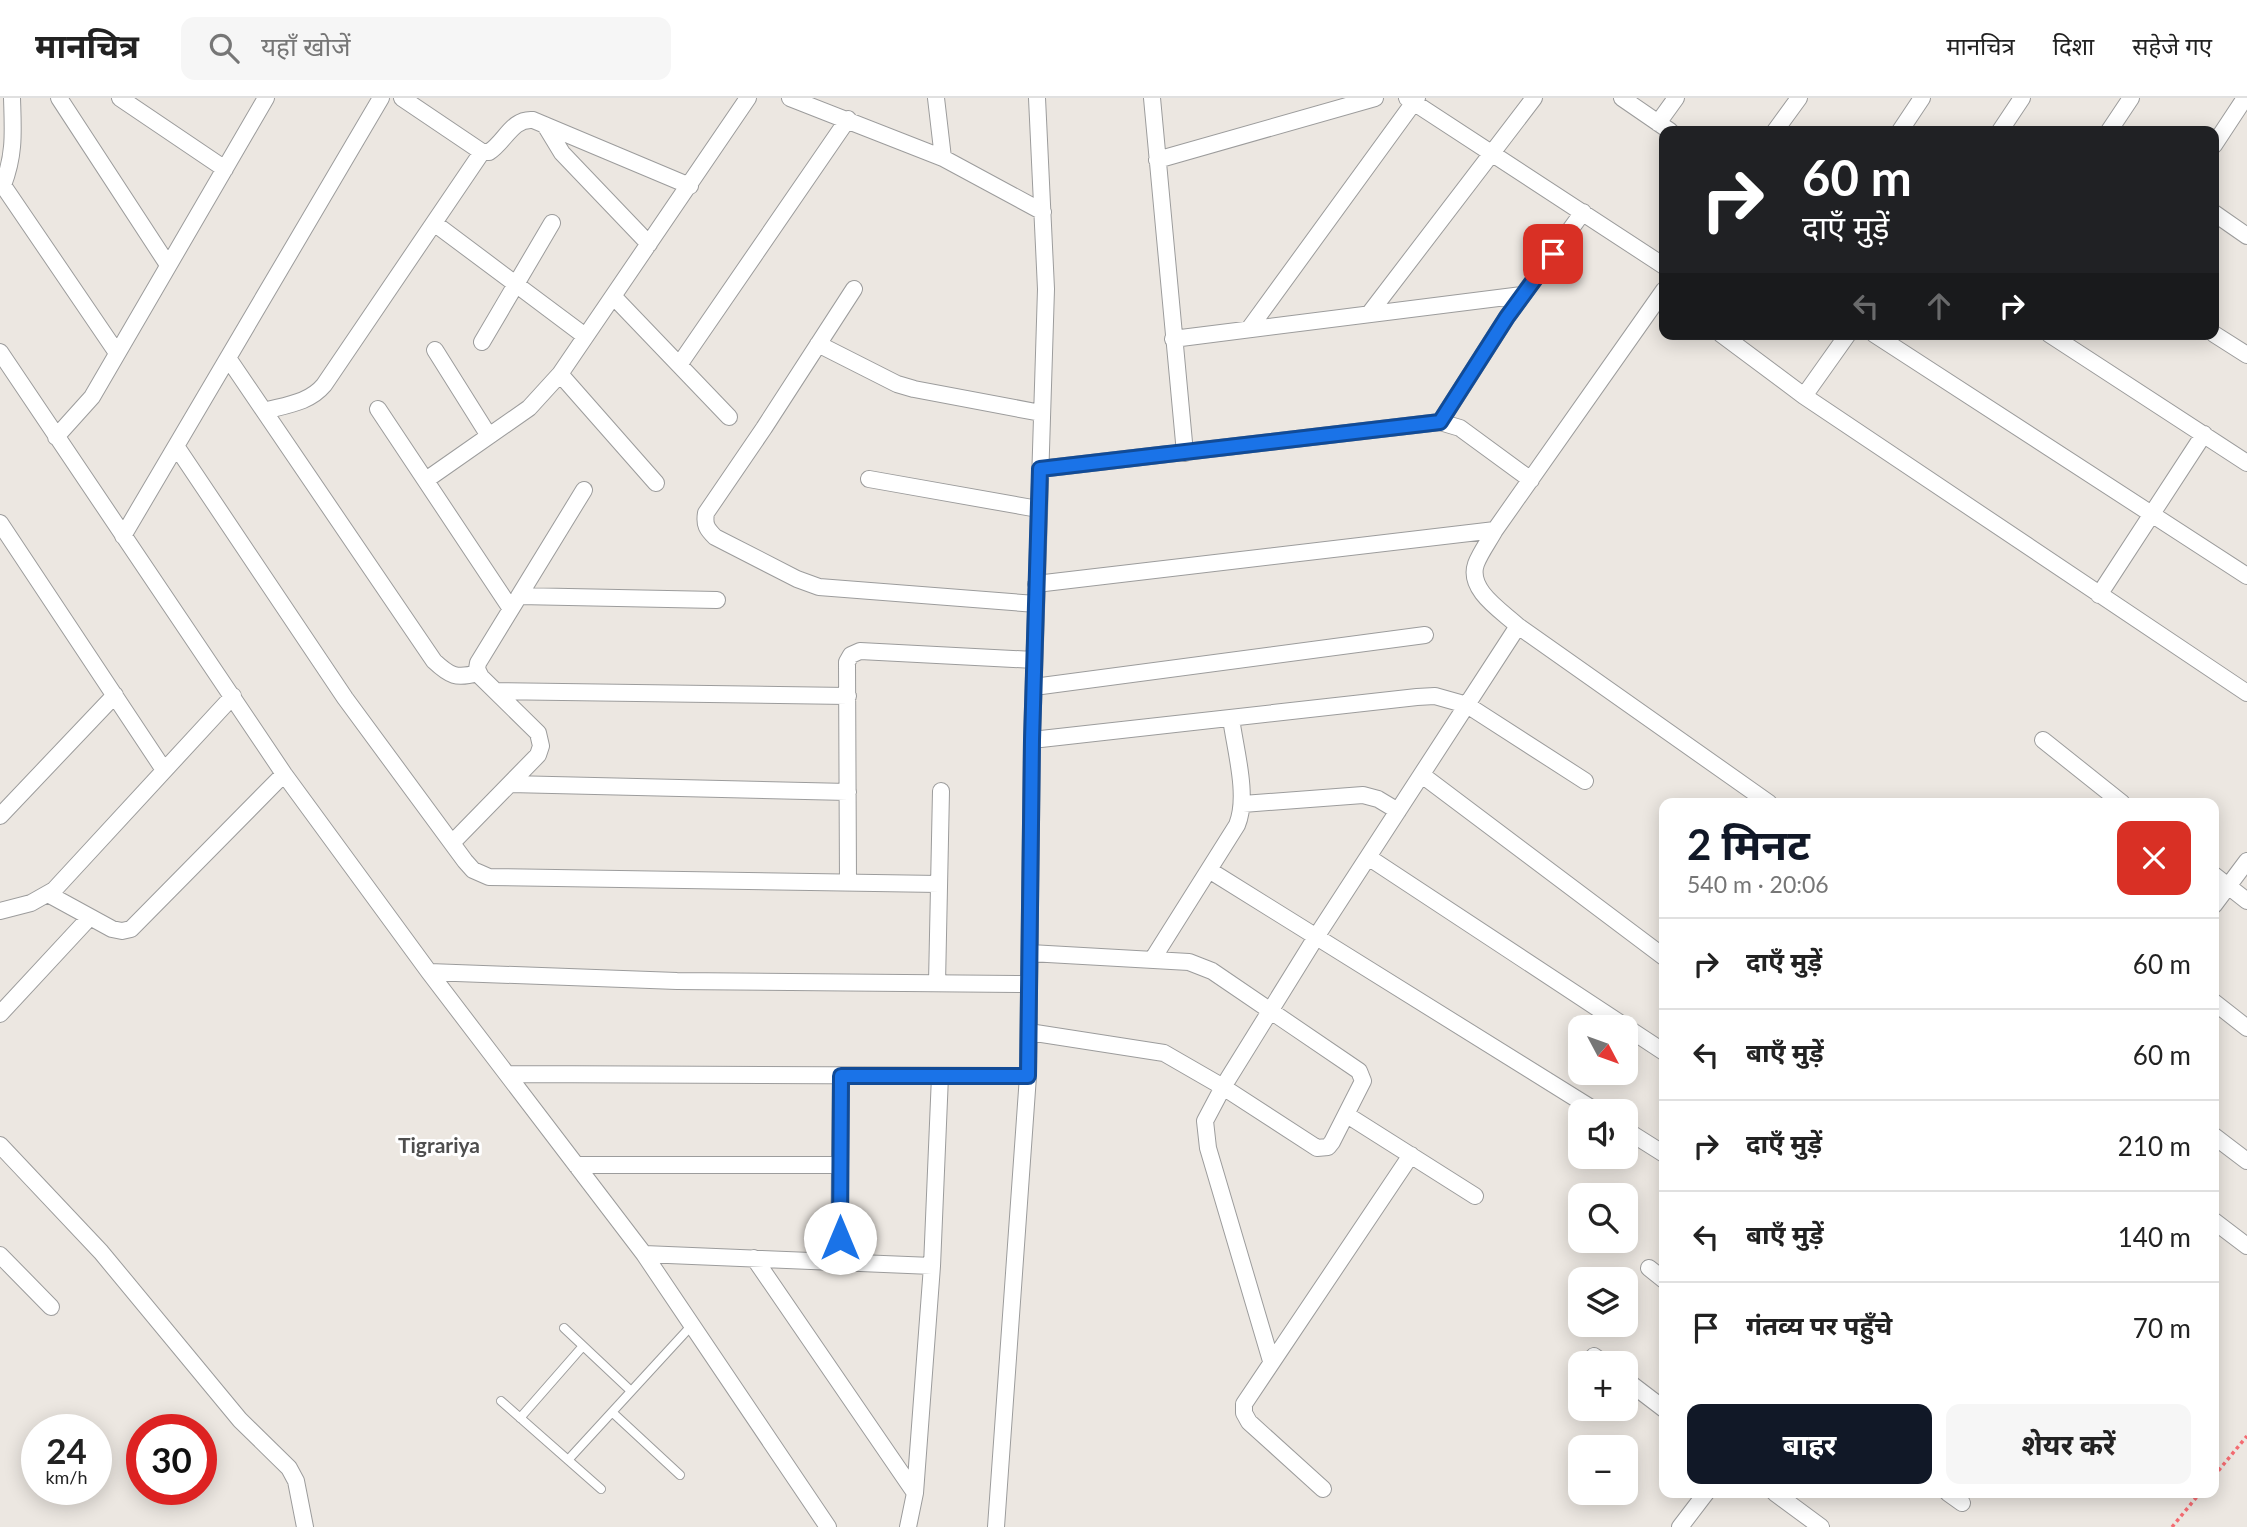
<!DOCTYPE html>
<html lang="hi">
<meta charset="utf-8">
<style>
body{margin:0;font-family:Lato,"Noto Sans Devanagari",sans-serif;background:#f6f6f6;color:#222;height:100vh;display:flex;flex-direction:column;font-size:26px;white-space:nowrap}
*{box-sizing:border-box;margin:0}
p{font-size:23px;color:#767676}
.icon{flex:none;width:38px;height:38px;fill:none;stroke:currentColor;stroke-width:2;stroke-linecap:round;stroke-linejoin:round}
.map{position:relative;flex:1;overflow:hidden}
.drawer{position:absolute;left:1659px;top:700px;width:560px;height:700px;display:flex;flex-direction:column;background:#fff;border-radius:14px;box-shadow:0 4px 18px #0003}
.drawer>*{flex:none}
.hud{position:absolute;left:1659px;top:28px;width:560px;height:214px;border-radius:14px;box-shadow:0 4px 18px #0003;background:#202124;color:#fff;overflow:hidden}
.needle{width:46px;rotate:131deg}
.fabs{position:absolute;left:1568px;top:917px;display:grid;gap:14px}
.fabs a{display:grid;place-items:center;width:70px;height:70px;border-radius:14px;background:#fff;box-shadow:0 4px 18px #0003;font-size:35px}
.speed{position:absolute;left:21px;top:1316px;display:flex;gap:14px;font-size:35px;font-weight:700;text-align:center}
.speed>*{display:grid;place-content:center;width:91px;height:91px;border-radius:50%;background:#fff;box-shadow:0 4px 18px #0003;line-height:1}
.speed small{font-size:18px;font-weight:400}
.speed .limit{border:10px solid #d22;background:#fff;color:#111}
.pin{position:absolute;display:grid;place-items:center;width:60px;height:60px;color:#fff;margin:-30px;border-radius:14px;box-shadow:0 4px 10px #0006}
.me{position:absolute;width:77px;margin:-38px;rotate:0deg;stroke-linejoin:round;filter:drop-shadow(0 0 5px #0008)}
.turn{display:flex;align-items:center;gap:24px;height:147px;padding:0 28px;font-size:32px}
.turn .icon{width:91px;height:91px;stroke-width:2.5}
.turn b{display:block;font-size:49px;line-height:60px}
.lanes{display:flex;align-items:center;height:66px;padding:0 28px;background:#0003;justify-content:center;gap:35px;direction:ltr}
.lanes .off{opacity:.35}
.round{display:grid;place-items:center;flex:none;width:74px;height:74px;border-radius:14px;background:#f6f6f6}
.summary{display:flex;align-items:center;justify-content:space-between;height:119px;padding:0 28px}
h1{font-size:42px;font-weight:700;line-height:52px;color:#111827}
.action{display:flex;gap:14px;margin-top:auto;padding:14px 28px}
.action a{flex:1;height:80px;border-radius:14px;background:#111827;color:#fff;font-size:28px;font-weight:700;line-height:80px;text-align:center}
.action a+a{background:#f6f6f6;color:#222}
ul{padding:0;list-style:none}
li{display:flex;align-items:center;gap:21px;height:91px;padding:0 28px;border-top:2px solid #e0e0e0}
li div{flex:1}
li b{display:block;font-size:26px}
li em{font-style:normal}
header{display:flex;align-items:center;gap:42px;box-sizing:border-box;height:98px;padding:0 35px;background:#fff;border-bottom:2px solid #e0e0e0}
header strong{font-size:33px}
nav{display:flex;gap:38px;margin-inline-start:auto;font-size:24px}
.search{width:490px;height:63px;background:#f6f6f6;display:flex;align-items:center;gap:18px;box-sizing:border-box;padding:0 24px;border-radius:14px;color:#767676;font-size:26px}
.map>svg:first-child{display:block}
</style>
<header>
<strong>मानचित्र</strong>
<div class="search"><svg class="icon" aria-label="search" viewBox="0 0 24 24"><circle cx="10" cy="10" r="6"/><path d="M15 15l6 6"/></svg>यहाँ खोजें</div>
<nav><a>मानचित्र</a><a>दिशा</a><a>सहेजे गए</a></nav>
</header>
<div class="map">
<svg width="2247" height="1429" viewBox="0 0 2247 1429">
<rect width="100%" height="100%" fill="#ece7e1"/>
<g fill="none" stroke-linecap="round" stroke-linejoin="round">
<g stroke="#9c9c9c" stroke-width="10">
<path id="service" d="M 564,1230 L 631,1293
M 501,1303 L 601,1391
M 612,1314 L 680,1377
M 520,1320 L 583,1248
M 568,1362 L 692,1227"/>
</g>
<g stroke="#9c9c9c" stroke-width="18">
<path id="minor" d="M 59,0 L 168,167
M 120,0 L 225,71
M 402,0 L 482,54 L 489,54 C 505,44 512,20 533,22 L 690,88
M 790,0 L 943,60 L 1043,114
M 936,0 L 943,60
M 1152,0 L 1185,355
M 1407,0 L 1664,168
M 1622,0 L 1670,33
M 1658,25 L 1676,0
M 545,27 L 562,55 L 649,146
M 1775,33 L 1799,0
M 1900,33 L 1922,0
M 2000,33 L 2022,0
M 2109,33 L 2131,0
M 2214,47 L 2245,0
M 1157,62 L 1375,0
M 0,83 L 117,255
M 3,87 C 15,56 13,33 12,0
M 2214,115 L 2247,138
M 434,125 L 585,238
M 854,191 L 764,330 L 706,415 C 704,427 707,431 715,439 L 797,481 L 819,489 L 1036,506
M 1664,192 L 1495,432 C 1489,443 1480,455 1476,466 C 1467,492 1502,513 1518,528 L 1769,705
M 613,198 L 729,319
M 1369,216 L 1534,0
M 1249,231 L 1417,0
M 1721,236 L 1804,298 L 2247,595
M 1874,236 L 2247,478
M 2049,236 L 2247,365
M 2214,236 L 2247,257
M 1173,241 L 1522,197
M 482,244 L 552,125
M 818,246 L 897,286 L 914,291 L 1041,315
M 435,252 L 489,338
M 0,254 L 284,676 L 429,874 L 644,1156 L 828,1429
M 228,260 L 434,563 C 450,578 456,581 478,575
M 679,267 L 848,21
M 560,276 L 656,385
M 1804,298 L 1848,236
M 378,311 L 511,511
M 264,313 C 286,307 309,305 324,287 L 482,54
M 1440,324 L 1507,219 L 1583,114
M 56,339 L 92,299 L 266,0
M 176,348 L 345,600 L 465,763 L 473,772 L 489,779 L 939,786
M 1040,371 L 1440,324 L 1460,330 L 1531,382
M 869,381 L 1038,411
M 426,382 L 529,310 L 560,276 L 748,0
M 0,425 L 164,672
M 123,438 L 381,0
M 1036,486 L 1495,432
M 2099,497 L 2204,336
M 519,498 L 717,502
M 1034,589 L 1425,537
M 496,593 L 848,598
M 1032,642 L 1417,599 L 1435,598 L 1467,607 L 1585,683
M 2043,642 L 2122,705
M 1422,677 L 1664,859
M 510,686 L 848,694
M 1243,706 L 1363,697 L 1378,701 L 1398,713
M 0,718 L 115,597
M 452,745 L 538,657 L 541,648 L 538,635 L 481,579 L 477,571 L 478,565 L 584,392
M 1368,759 L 1664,954
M 1209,772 L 1596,1013
M 2214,777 L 2247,803
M 848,785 L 847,564 L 851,557 L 860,553 L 1034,562
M 48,796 L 112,831 L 122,833 L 131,831 L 284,676
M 2214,807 L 2247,763
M 0,813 L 31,805 L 54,792 L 233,598
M 1152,862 L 1237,727 C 1249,698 1235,651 1231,620
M 429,874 L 677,883 L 1029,886
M 937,885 L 941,693
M 2214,904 L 2247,930
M 0,916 L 90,819
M 1029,934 L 1164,955 L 1223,989 L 1317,1050 L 1328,1049 L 1332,1044 L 1363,983 L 1359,973 L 1212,873 L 1189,864 L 1030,855
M 507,976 L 1028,978
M 1347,1017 L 1475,1098
M 1626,1032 L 1664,1056
M 2214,1038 L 2247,1063
M 0,1047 L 101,1154 L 240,1322 L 289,1370 L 296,1383 L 305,1429
M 576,1067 L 840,1067
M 2214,1123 L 2247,1148
M 644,1156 L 932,1168
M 0,1157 L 51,1209
M 754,1160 L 915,1395
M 839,1164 L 841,978
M 1649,1170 L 1664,1182
M 1594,1258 L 1604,1265
M 1271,1263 L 1208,1050 L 1205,1023 L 1223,989 L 1316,839 L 1518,528
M 1626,1282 L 1664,1311
M 1323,1391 L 1249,1324 L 1244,1315 L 1244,1306 L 1411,1057
M 1775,1395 L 1821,1429
M 1948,1395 L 1962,1405
M 908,1429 L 915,1395 L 932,1168 L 940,978
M 996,1429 L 1028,978 L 1032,642 L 1046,191 L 1037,0
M 1680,1429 L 1706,1395"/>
</g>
<path stroke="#f46b71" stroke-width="3.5" stroke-dasharray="3.5 3.5" stroke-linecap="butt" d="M 2214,1378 L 2247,1338
M 2172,1429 L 2200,1395"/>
<use href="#service" stroke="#fff" stroke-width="8"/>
<use href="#minor" stroke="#fff" stroke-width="16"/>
</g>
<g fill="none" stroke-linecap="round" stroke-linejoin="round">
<g stroke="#114b97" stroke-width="18">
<path id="route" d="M 840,1140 L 841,978 L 1028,978 L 1032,642 L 1040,371 L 1440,324 L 1507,219 L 1553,156"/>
</g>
<use href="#route" stroke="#1a73e8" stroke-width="12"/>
</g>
<g text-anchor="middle" stroke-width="6" stroke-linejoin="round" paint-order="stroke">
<g font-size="21" font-weight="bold" fill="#4e4e4e" stroke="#fff">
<text x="439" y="1055">Tigrariya</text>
</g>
</g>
</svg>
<div class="fabs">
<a><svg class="needle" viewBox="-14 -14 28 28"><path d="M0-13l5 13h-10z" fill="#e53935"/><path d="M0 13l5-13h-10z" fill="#767676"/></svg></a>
<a><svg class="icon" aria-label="sound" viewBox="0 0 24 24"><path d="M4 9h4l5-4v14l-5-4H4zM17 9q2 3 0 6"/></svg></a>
<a><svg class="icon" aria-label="search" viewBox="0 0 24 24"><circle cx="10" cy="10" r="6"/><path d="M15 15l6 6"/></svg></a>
<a><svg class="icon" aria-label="layers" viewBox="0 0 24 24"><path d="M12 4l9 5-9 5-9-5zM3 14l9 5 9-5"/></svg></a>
<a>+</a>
<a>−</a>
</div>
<div class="speed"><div>24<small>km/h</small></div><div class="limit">30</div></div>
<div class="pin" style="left:1553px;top:156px;background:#d93025"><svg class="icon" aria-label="arrive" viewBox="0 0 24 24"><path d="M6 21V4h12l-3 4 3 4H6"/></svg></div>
<svg class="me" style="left:840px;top:1140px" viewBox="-20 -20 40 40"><circle r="19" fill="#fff"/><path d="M0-13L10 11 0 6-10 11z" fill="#1a73e8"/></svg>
<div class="hud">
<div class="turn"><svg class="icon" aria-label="right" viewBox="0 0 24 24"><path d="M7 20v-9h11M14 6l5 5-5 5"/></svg><div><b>60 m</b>दाएँ मुड़ें</div></div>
<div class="lanes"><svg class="icon off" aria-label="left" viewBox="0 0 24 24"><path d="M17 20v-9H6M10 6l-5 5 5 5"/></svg><svg class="icon off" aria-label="ahead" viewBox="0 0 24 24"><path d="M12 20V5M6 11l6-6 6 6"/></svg><svg class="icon" aria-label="right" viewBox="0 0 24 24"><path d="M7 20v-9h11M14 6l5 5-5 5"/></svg></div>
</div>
<section class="drawer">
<div class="summary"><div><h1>2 मिनट</h1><p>540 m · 20:06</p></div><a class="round" style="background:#d93025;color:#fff"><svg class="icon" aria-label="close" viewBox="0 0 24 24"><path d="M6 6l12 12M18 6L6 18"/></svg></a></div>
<ul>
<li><svg class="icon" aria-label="right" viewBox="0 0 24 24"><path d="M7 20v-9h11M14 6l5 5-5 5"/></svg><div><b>दाएँ मुड़ें</b></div><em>60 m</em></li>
<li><svg class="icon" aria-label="left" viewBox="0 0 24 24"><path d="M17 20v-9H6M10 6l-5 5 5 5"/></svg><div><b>बाएँ मुड़ें</b></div><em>60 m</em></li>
<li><svg class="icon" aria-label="right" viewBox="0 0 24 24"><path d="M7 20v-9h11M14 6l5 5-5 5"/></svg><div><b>दाएँ मुड़ें</b></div><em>210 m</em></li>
<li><svg class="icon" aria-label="left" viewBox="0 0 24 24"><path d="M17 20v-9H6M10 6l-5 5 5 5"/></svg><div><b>बाएँ मुड़ें</b></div><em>140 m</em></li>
<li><svg class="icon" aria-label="arrive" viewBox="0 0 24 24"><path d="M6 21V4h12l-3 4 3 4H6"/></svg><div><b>गंतव्य पर पहुँचे</b></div><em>70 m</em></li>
</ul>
<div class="action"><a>बाहर</a><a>शेयर करें</a></div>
</section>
</div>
